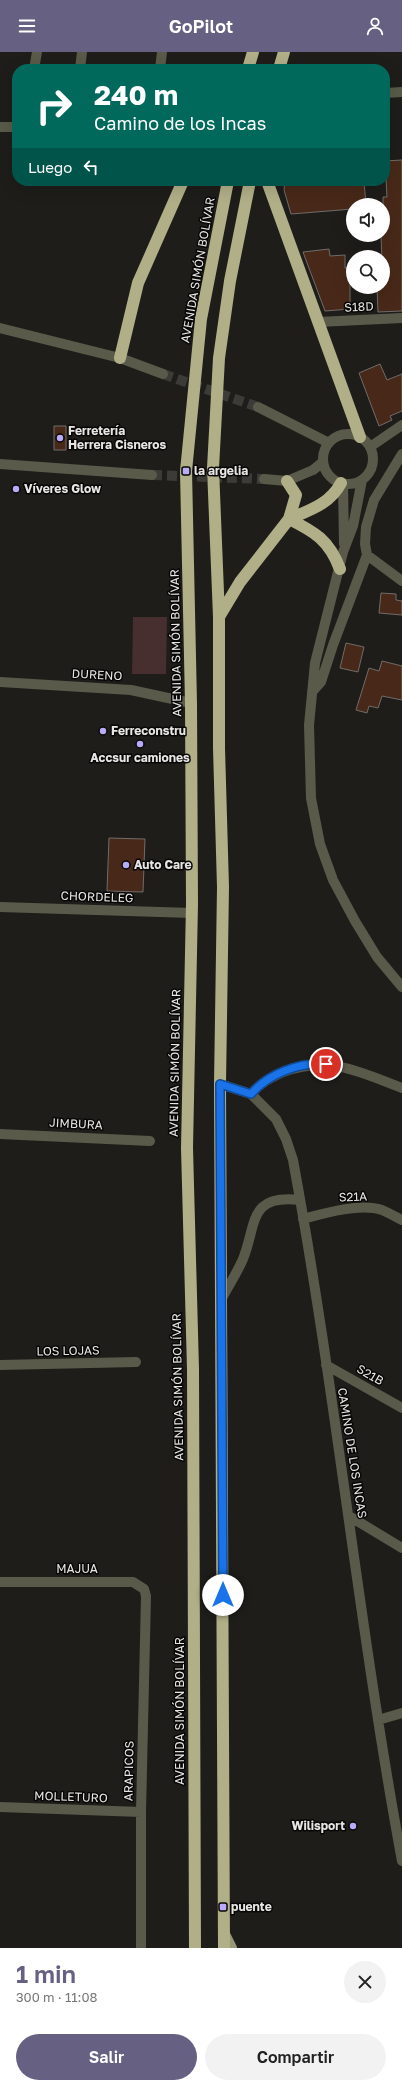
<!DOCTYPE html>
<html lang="es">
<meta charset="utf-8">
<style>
body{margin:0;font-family:"Golos Text",sans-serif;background:#f2f2f2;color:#222;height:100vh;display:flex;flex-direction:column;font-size:15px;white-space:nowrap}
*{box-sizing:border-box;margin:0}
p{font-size:13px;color:#767676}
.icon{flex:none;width:22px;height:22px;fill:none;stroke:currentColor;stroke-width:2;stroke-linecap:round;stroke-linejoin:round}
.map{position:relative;height:1896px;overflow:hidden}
.details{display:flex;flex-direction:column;background:#fff;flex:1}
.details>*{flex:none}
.top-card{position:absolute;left:12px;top:12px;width:378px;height:122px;border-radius:16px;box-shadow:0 4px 16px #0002;background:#00695c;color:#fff;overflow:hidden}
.fabs{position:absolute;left:346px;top:146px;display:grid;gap:8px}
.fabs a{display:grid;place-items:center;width:44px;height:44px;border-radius:50%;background:#fff;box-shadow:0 4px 16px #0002;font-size:20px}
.pin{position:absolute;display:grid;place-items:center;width:34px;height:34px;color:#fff;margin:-17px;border:2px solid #fff;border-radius:50%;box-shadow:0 1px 4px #0007}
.me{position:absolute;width:44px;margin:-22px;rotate:0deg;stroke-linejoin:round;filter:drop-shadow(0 0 3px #0008)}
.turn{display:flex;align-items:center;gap:14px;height:84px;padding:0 16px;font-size:18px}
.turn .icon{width:52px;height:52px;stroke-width:2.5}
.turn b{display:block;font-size:28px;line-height:34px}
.then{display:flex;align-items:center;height:38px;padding:0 16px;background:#0003;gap:8px;font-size:15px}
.round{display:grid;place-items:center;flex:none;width:42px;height:42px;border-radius:21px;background:#f2f2f2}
.headline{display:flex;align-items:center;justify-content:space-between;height:68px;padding:0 16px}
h1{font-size:24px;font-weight:600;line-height:30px;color:#666082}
.cta{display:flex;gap:8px;margin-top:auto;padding:8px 16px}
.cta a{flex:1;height:46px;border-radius:24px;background:#666082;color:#fff;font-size:16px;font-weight:600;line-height:46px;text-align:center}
.cta a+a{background:#f2f2f2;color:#222}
header{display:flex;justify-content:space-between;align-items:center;height:52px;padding:0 16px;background:#666082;color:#fff;font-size:18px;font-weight:600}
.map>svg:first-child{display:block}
</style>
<header><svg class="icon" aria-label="menu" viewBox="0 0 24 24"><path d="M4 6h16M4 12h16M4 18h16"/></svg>GoPilot<svg class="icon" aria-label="person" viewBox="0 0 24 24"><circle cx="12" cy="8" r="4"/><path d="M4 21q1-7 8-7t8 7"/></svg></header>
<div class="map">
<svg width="402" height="1896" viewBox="0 0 402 1896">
<rect width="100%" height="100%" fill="#1f1d1a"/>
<path fill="#472e2f" d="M 133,565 L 167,565 L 166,622 L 132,622 Z"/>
<path fill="#482919" stroke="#706c6a" d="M 402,108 L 402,259 L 378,260 L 377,235 L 383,235 L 381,183 L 383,183 L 383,145 L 387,145 L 385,109 Z
M 285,129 L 364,129 L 366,153 L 353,153 L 353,157 L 291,162 L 284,138 Z
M 329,197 L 330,204 L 345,203 L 345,216 L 350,216 L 350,257 L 325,259 L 303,200 Z
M 380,312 L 387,328 L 402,322 L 402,359 L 390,364 L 392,368 L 379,374 L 359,321 Z
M 54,374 L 66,374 L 66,398 L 54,398 Z
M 381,541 L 396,542 L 396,548 L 402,549 L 402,563 L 379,561 Z
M 346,591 L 364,595 L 358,620 L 340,616 Z
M 382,609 L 402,614 L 402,648 L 382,644 L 378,656 L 369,654 L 367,661 L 356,658 L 369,616 L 379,619 Z
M 109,786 L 145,787 L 143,840 L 107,839 Z"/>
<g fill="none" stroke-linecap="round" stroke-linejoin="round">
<path stroke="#3d3b38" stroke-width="10" stroke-dasharray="10 5" stroke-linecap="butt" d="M 163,322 L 258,355
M 152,423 L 264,427"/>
<path stroke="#5a5a4a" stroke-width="10" d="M 34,17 L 37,0
M 80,17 L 82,0
M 160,17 L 162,0
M 385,41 L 402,40
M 0,75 L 17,75
M 318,270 L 402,266
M 0,276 L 120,306 L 163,322
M 258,355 L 329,391
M323 407a25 25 0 1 1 50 0a25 25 0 1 1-50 0Z
M 370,395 L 402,373
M 402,402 L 374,448 L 366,475 L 365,492 L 367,503 L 402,529
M 0,412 L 152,423
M 264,427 L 287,429 L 313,418 L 323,410
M 362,428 L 353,474 L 343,500 L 315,611 L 309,673 L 311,746 L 320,792 L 333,828 L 355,869 L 377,905 L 402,935
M 343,432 L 344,492
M 0,630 L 131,638 L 191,651
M 312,640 L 321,630 L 333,593 L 367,503
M 0,855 L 192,861
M 220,1032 L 251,1042 L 276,1067 L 286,1087 L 293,1108 C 336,1341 359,1577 402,1809
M 251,1042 C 260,1031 270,1026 283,1020 C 329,1003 360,1020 402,1036
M 0,1082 L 150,1089
M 303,1167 C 325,1161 360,1151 382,1158 C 389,1161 396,1165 402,1168
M 222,1246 C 229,1233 237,1221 243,1207 C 257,1172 248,1142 300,1148
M 0,1313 L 136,1310
M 326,1313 L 402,1356
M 349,1464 L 402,1496
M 0,1530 L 133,1530 L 144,1537 L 146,1544 L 141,1760 L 141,1896
M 378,1668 L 402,1661
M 0,1755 L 141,1760"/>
<path stroke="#989777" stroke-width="10" d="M 224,1880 L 232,1896"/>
<path stroke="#b1af88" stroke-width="12" d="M 248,17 L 253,0
M 279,17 L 284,0
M 267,129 L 360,385
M 120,306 L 138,231 L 183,129
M 289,467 C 315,480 329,488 340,517
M 289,467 C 310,458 330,452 341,431
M 219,565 L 240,530 L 289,467 L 296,443 L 287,429
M 195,1896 L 193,1317 L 187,1096 L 192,852 L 191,651 L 186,419 L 201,267 L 228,129
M 224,1896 L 220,1032 L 223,835 L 219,696 L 219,565 L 213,416 L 219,306 L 230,229 L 250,129"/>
</g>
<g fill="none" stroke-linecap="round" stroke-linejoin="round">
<g stroke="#114b97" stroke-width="10">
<path id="route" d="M 223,1543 L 220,1032 L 251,1042 C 268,1022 299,1010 326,1012"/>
</g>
<use href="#route" stroke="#1a73e8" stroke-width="7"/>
</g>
<g fill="#b8abf7" stroke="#080706" stroke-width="1.5">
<circle cx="60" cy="386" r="4"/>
<rect x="182" y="415" width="8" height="8" rx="2"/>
<circle cx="16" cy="437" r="4"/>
<circle cx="103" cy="679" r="4"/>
<circle cx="140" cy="692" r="4"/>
<circle cx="126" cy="813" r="4"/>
<circle cx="353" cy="1774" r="4"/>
<rect x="219" y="1851" width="8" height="8" rx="2"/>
</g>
<g text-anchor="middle" stroke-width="3" stroke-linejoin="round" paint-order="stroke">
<g font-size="12" fill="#e7e6e4" stroke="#080706">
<text transform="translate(198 218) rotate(-80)" y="4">AVENIDA SIMÓN BOLÍVAR</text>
<text transform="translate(359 255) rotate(-3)" y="4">S18D</text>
<text transform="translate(176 591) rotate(-91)" y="4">AVENIDA SIMÓN BOLÍVAR</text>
<text transform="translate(97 623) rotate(3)" y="4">DURENO</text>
<text transform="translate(97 845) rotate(2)" y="4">CHORDELEG</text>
<text transform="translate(175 1011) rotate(-89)" y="4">AVENIDA SIMÓN BOLÍVAR</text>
<text transform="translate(76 1072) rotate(3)" y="4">JIMBURA</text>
<text transform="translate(353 1145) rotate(-2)" y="4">S21A</text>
<text transform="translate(68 1299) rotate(-1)" y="4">LOS LOJAS</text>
<text transform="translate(370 1323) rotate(30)" y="4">S21B</text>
<text transform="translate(178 1335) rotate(-91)" y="4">AVENIDA SIMÓN BOLÍVAR</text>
<text transform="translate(352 1401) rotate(81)" y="4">CAMINO DE LOS INCAS</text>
<text x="77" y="1521">MAJUA</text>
<text transform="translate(180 1659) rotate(-90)" y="4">AVENIDA SIMÓN BOLÍVAR</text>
<text transform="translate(129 1719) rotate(-89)" y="4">ARAPICOS</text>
<text transform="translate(71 1745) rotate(2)" y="4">MOLLETURO</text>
</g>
<g font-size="12" font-weight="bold" fill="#e7e6e4" stroke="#080706" text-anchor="start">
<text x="68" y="383">Ferretería<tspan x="68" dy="14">Herrera Cisneros</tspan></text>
<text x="194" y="423">la argelia</text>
<text x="24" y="441">Víveres Glow</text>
<text x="111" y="683">Ferreconstru</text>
<text x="140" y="710" text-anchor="middle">Accsur camiones</text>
<text x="134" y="817">Auto Care</text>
<text x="345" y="1778" text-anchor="end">Wilisport</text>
<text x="231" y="1859">puente</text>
</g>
</g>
</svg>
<div class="fabs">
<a><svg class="icon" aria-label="sound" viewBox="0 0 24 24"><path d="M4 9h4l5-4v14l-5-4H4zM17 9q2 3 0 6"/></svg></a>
<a><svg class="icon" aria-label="search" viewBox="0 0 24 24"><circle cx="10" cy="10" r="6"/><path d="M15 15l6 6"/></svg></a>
</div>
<div class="pin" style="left:326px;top:1012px;background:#d93025"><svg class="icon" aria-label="arrive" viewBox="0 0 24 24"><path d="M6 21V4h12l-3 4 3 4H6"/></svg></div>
<svg class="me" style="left:223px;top:1543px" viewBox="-20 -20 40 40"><circle r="19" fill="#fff"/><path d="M0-13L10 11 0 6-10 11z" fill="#1a73e8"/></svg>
<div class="top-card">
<div class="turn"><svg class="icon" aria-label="right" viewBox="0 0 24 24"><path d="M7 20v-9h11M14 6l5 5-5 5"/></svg><div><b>240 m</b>Camino de los Incas</div></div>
<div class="then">Luego<svg class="icon" aria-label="left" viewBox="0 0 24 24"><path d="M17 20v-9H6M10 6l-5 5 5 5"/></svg></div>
</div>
</div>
<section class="details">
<div class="headline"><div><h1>1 min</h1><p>300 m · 11:08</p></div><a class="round"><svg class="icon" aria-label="close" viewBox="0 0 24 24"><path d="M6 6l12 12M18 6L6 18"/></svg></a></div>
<div class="cta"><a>Salir</a><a>Compartir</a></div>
</section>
